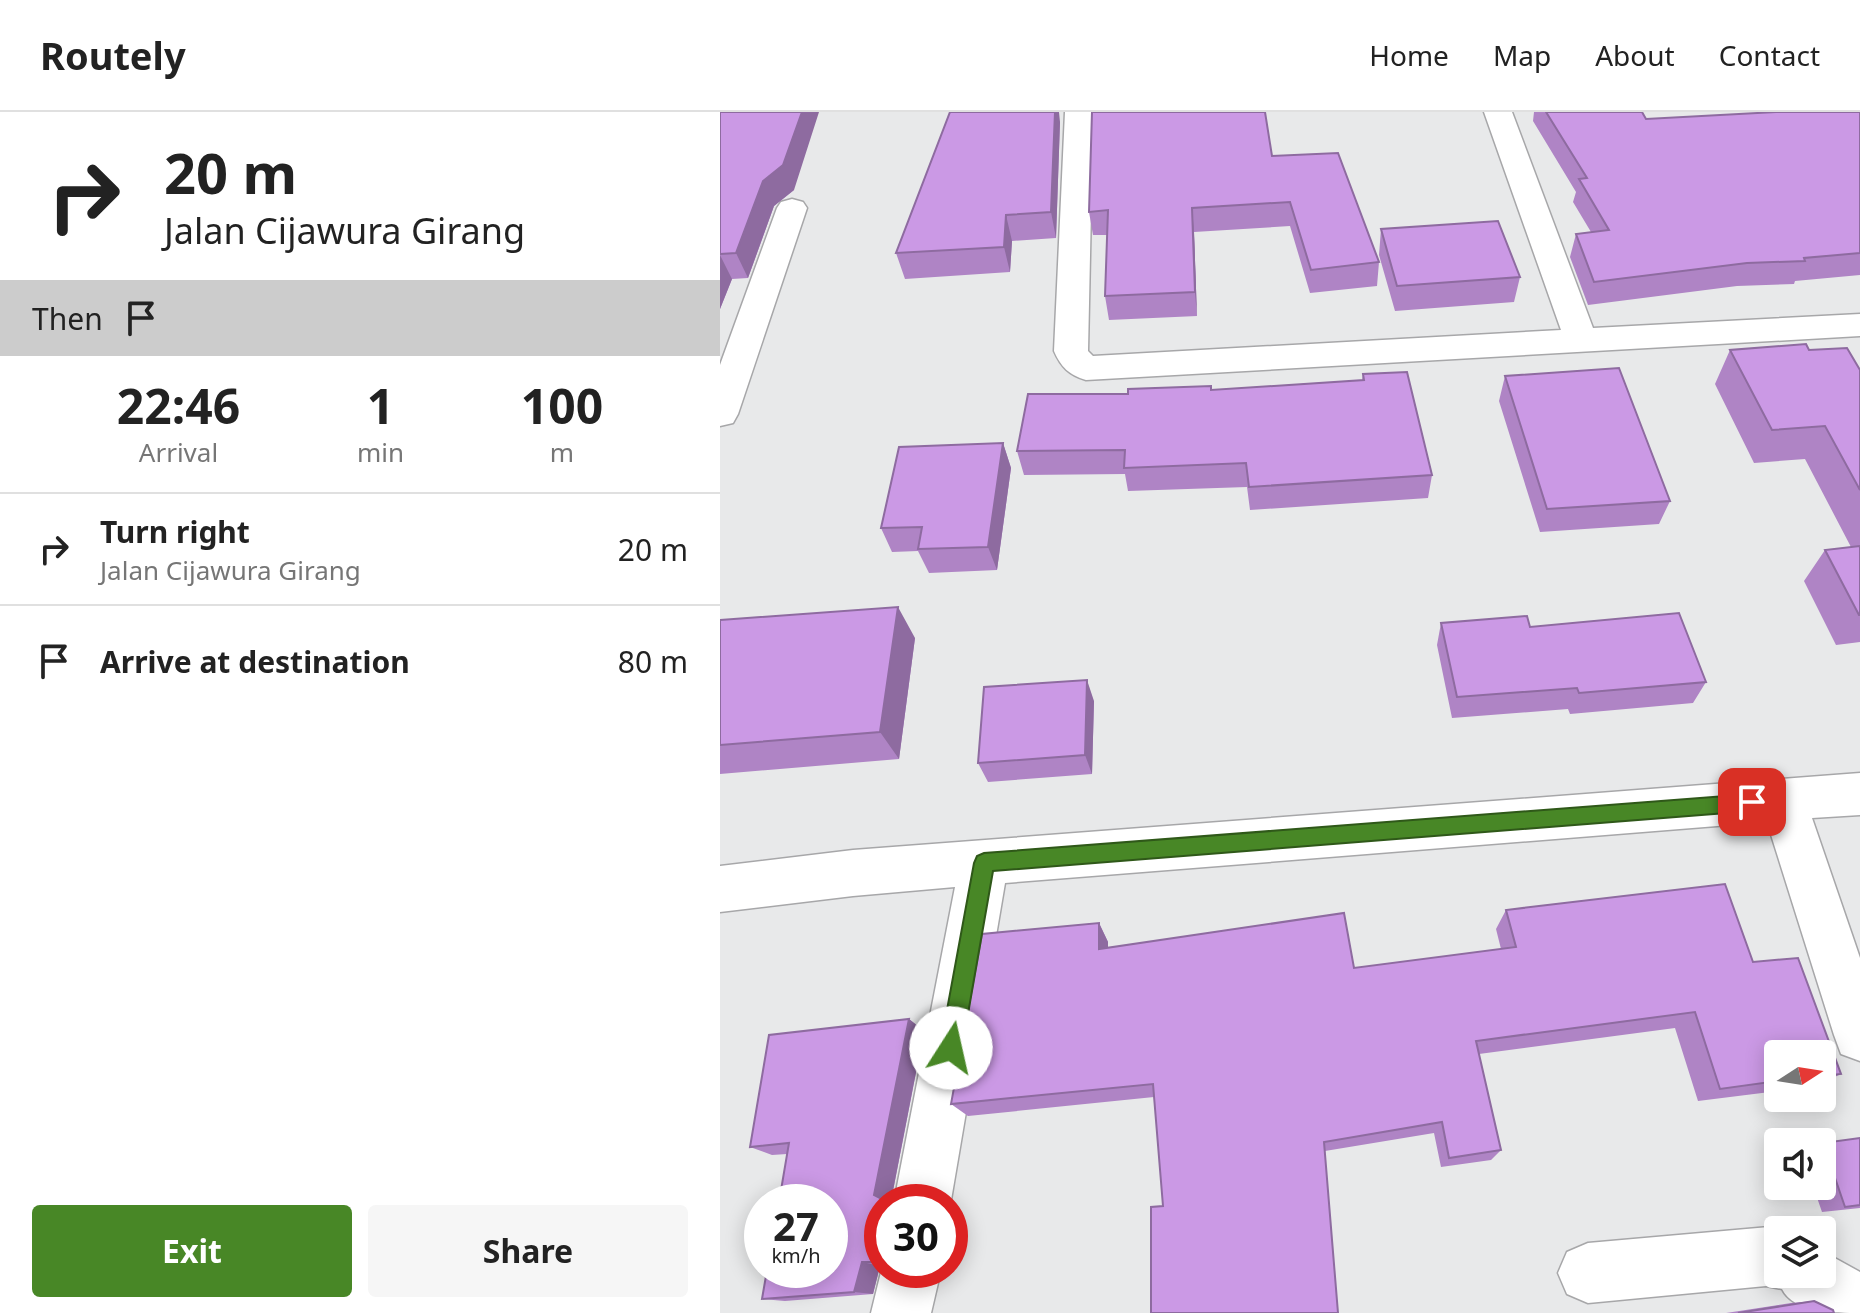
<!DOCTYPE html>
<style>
body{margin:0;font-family:"Noto Sans",sans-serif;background:#f6f6f6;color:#222;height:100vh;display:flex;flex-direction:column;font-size:30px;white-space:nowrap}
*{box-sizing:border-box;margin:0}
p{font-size:26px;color:#767676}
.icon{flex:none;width:44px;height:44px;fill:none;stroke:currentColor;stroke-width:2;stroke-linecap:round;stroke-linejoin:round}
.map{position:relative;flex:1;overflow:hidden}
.drawer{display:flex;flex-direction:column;background:#fff;width:720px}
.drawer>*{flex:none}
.guide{background:#fff;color:#222;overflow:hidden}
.needle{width:52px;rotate:78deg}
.tools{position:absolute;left:1044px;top:928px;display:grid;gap:16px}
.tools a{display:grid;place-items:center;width:72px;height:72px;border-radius:8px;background:#fff;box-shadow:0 4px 20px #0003;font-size:40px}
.speed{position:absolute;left:24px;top:1072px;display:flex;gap:16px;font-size:40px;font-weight:700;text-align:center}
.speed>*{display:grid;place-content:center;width:104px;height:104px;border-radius:50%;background:#fff;box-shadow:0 4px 20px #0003;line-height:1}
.speed small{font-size:20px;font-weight:400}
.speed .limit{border:12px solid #d22;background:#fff;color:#111}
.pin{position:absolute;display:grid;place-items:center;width:68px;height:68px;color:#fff;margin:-34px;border-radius:16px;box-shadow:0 4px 12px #0006}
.me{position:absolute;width:88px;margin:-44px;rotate:10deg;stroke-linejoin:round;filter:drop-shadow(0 0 6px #0008)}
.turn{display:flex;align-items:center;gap:28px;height:168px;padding:0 32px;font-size:36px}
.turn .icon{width:104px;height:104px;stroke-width:2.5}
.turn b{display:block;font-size:56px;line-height:68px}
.then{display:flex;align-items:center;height:76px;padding:0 32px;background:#0003;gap:16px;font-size:30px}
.eta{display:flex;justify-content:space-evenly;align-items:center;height:136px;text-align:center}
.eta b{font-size:48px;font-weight:700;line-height:56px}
.primary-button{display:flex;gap:16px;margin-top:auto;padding:16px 32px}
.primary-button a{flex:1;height:92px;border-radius:8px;background:#488726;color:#fff;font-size:32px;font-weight:700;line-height:92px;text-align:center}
.primary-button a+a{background:#f6f6f6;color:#222}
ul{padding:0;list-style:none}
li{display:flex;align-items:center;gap:24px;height:112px;padding:0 32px;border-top:2px solid #e0e0e0}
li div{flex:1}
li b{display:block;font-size:30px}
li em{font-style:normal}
header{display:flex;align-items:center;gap:48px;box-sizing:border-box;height:112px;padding:0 40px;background:#fff;border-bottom:2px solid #e0e0e0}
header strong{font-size:38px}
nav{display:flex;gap:44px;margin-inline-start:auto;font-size:28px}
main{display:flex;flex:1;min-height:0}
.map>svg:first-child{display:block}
</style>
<header>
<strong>Routely</strong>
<nav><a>Home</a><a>Map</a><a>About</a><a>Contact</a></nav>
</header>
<main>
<section class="drawer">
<div class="guide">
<div class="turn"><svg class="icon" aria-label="right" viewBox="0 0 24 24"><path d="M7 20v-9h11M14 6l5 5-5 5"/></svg><div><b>20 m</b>Jalan Cijawura Girang</div></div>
<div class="then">Then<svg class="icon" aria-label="arrive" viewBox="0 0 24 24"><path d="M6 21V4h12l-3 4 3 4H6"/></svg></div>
</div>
<div class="eta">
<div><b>22:46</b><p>Arrival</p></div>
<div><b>1</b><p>min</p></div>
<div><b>100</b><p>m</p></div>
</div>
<ul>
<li><svg class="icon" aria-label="right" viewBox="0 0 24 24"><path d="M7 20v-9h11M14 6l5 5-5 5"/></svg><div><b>Turn right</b><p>Jalan Cijawura Girang</p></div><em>20 m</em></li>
<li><svg class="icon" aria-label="arrive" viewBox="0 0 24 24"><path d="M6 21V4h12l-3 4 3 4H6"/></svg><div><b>Arrive at destination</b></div><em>80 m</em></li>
</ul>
<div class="primary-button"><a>Exit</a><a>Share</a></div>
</section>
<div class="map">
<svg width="1140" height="1201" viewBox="0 0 1140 1201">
<rect width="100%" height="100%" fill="#e8e9ea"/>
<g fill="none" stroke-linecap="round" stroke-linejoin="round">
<g stroke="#a7a7a9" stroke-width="3">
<path id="minor" d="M 345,0 L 373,0 L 368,239 L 373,244 L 841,218 L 764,0 L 792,0 L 873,216 L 1140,202 L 1140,224 L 366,268 C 349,263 341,255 334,239 Z
M 72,87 L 83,90 L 87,96 L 18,302 L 13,311 L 0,314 L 0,253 L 57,96 L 61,90 Z
M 1140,661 L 1140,703 L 1092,706 L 1140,846 L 1140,949 L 1121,942 L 1114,923 L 1047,710 L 285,771 L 230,1094 L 230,1090 L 174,1090 L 235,775 L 133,784 L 0,800 L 0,754 L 133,738 Z
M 1049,1115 L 1058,1118 L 1058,1162 L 1102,1162 L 1102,1139 L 1140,1160 L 1140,1201 C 1115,1201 1074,1201 1062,1177 L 1046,1174 L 868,1191 L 847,1182 L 838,1161 L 847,1140 L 868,1131 Z
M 162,1156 L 221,1158 L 211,1201 L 151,1201 Z"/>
</g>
<use href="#minor" fill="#fff" fill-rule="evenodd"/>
</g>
<path fill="#af84c5" d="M 0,0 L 74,78 L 54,94 L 28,166 L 12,167 L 0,197 Z
M 814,0 L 922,0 L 926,7 L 1140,0 L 1140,163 L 1075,169 L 1074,172 L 1017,174 L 868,193 L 850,145 L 856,122 L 871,120 L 853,90 L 856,80 L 813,9 Z
M 340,10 L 336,126 L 292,129 L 290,160 L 185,167 L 176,141 Z
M 552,44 L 659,150 L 657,174 L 590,181 L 570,114 L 474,120 L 477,204 L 389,208 L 385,184 L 387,123 L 373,123 L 369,100 Z
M 661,117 L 800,165 L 794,190 L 675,199 L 659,143 Z
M 1010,238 L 1089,238 L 1140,258 L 1140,530 L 1116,533 L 1084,469 L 1105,438 L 1131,435 L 1085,347 L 1034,351 L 995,272 Z
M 643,262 L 712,363 L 708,386 L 530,398 L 527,375 L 408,379 L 405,362 L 304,363 L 297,339 L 408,282 L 491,278 L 642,268 Z
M 785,264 L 950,389 L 939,412 L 820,420 L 779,289 Z
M 283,331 L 291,356 L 277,458 L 209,461 L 198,439 L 172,440 L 161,416 Z
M 0,508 L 195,526 L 179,647 L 0,662 Z
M 721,511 L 810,515 L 986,570 L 973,591 L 850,602 L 848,597 L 732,606 L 717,533 Z
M 374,589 L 372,662 L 268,670 L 258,651 Z
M 786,798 L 1033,850 L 1121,962 L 1102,971 L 1102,942 L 1058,942 L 1058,979 L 978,989 L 955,916 L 759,942 L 781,1038 L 771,1048 L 721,1055 L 714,1021 L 605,1039 L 443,1094 L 434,985 L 248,1004 L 231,992 L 379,811 L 388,830 L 388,836 L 634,856 L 781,837 L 776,817 Z
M 189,907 L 204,919 L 171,1089 L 162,1090 L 162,1154 L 160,1154 L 153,1182 L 65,1189 L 42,1187 L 67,1042 L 52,1043 L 30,1035 Z
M 1140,1026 L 1140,1096 L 1102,1100 L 1093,1074 L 1102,1074 L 1102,1031 Z
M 1094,1189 L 1114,1201 L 1006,1201 L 1071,1191 Z"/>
<path fill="#8e6ba0" d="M 82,0 L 99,0 L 74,78 L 54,94 L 28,166 L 16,141 L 43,69 Z
M 335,0 L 339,0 L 340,10 L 336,126 L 331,100 Z
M 472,96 L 474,120 L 477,204 L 475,180 Z
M 286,103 L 292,129 L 290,160 L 284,135 Z
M 0,143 L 12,167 L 0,197 Z
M 283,331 L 291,356 L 277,458 L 268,435 Z
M 178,495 L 195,526 L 179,647 L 160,620 Z
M 367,568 L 374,589 L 372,662 L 365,643 Z
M 379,811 L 388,830 L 388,855 L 379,837 Z
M 189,907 L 204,919 L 171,1089 L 172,1090 L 162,1090 L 154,1083 Z
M 162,1091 L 162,1151 L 155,1150 Z
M 142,1150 L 160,1154 L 153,1182 L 134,1180 Z"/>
<path fill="#cb99e5" stroke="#8e6ba0" stroke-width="2" d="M 0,0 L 82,0 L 63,53 L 43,69 L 16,141 L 0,142 Z
M 230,0 L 335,0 L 331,100 L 286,103 L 284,135 L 176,141 Z
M 372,0 L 545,0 L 552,44 L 618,41 L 659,150 L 591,158 L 570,90 L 472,96 L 475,180 L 385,184 L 388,98 L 369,100 Z
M 826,0 L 922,0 L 926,7 L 1056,0 L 1140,0 L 1140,141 L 1084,146 L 1085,149 L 1027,151 L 874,170 L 856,122 L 889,118 L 859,67 L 867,66 Z
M 778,109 L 800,165 L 677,174 L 661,117 Z
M 1086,232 L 1089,238 L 1127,236 L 1140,258 L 1140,378 L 1105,314 L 1052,318 L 1010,238 Z
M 899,256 L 950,389 L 827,397 L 785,264 Z
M 687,260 L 712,363 L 529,375 L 526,351 L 404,356 L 405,338 L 297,339 L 308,282 L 408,282 L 408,277 L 491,274 L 491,278 L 644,268 L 643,262 Z
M 283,331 L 268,435 L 198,437 L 202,415 L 161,416 L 179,335 Z
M 1140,434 L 1140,503 L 1139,503 L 1105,438 Z
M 178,495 L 160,620 L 0,633 L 0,508 Z
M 959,501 L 986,570 L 859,581 L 857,576 L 737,585 L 721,511 L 807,504 L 810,515 Z
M 367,568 L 365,643 L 258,651 L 264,575 Z
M 1005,772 L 1033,850 L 1078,846 L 1121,962 L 1102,964 L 1102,942 L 1058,942 L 1058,969 L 1000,977 L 975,900 L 756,929 L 781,1038 L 729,1046 L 722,1010 L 604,1030 L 618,1201 L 431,1201 L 431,1095 L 443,1094 L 433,972 L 231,992 L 262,822 L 379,811 L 379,837 L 624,801 L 634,856 L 796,835 L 786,798 Z
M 189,907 L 154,1083 L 162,1087 L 155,1150 L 142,1150 L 134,1180 L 42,1187 L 47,1158 L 110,1158 L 110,1090 L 59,1090 L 69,1031 L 30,1035 L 49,923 Z
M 1140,1026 L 1140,1093 L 1125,1095 L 1103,1031 Z
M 1094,1189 L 1113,1198 L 1114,1201 L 1018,1201 Z"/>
<path fill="#488726" stroke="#2f5819" stroke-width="2" d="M 1032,682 L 1039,684 L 1042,690 L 1039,696 L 1032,699 L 273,759 L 242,936 L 239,944 L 231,947 L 223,944 L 220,936 L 254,751 L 257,744 L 264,741 Z"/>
</svg>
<div class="tools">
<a><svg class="needle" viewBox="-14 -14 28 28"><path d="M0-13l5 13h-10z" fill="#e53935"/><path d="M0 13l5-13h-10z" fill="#767676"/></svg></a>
<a><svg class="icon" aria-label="sound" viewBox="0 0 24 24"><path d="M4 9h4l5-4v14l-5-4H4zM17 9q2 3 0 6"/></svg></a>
<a><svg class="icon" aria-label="layers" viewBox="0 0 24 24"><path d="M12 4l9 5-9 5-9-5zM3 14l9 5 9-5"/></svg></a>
</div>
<div class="speed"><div>27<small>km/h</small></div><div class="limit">30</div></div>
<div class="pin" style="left:1032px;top:690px;background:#d93025"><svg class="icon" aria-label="arrive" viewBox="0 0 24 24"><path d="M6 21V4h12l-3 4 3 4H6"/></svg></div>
<svg class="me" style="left:231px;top:936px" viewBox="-20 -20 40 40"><circle r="19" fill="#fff"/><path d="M0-13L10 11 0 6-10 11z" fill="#488726"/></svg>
</div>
</main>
